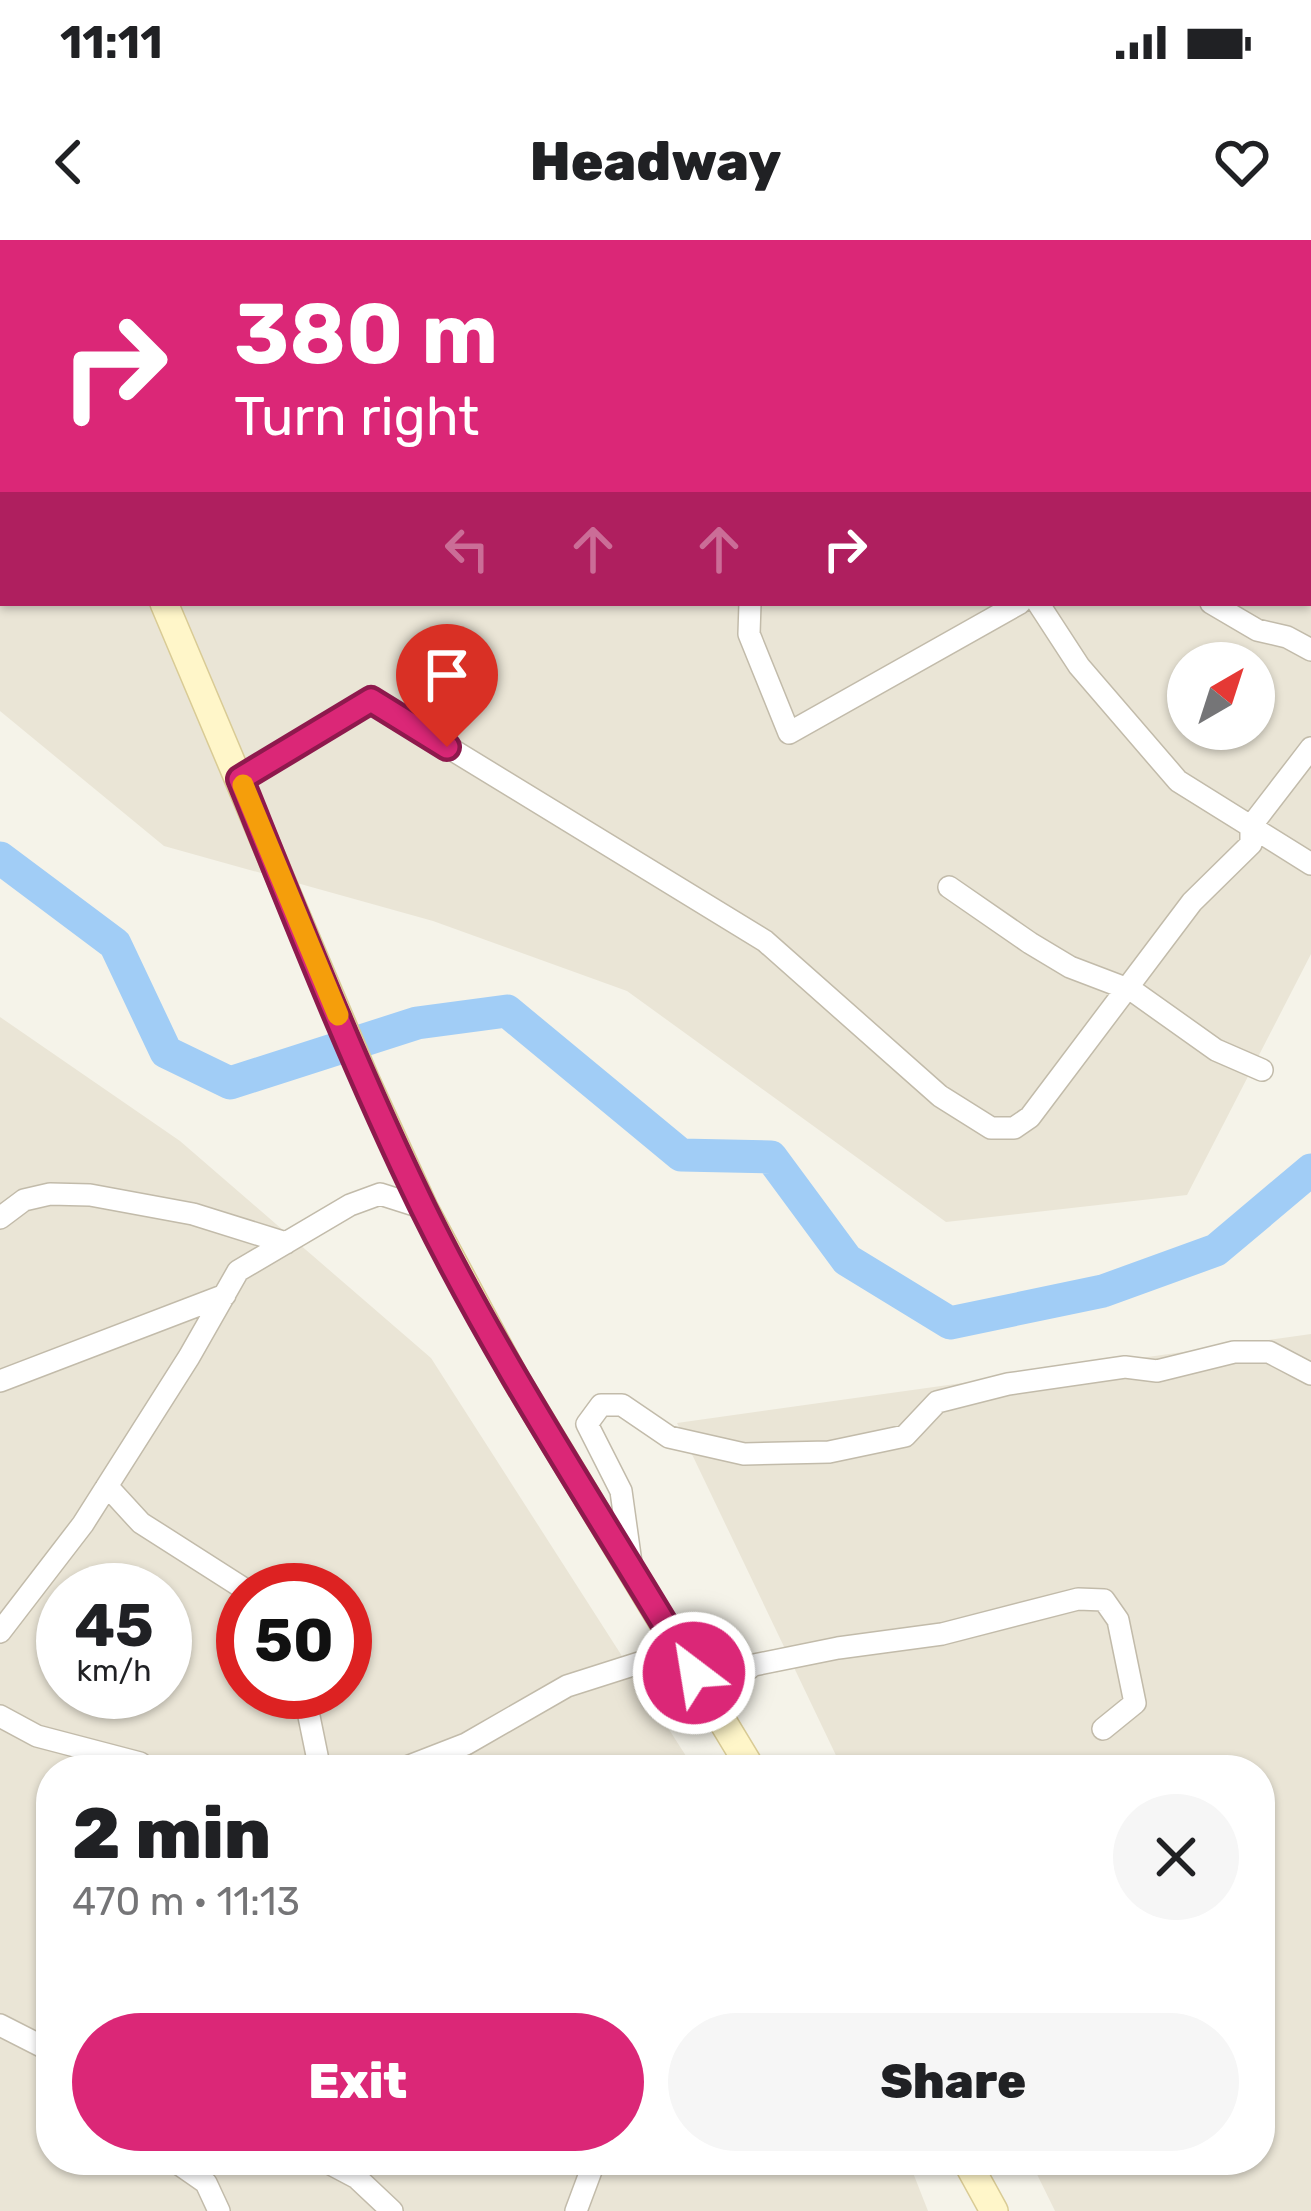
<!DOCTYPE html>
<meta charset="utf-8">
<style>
body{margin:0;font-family:Rubik,sans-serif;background:#f6f6f6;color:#202124;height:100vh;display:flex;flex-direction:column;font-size:45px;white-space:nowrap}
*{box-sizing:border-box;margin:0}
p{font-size:39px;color:#757577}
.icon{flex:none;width:66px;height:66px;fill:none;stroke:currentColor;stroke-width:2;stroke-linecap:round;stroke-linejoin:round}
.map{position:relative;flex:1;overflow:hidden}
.sheet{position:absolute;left:36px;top:1515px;width:1239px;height:420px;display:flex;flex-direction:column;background:#fff;border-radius:48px;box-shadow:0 3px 9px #0004}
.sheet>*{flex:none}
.top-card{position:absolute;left:0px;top:0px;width:1311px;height:366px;box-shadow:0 3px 9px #0004;background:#db2777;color:#fff;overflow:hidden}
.needle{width:78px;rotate:39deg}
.tools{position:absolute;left:1167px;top:402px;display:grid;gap:24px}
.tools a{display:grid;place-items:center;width:108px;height:108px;border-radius:50%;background:#fff;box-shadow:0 3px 9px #0004;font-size:60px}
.speed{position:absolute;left:36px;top:1323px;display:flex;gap:24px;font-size:60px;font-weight:700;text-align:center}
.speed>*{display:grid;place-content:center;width:156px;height:156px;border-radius:50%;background:#fff;box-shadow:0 3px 9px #0004;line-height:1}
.speed small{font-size:30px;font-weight:400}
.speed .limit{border:18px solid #d22;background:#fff;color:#111}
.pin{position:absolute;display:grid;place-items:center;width:102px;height:102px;color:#fff;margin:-123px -51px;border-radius:50% 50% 50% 0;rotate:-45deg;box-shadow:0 0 12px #0007}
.pin .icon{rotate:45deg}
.me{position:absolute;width:132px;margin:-66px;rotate:329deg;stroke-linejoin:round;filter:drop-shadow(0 0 9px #0008)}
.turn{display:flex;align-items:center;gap:42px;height:252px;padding:0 36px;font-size:54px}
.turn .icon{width:156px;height:156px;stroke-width:2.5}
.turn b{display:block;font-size:84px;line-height:102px}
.lanes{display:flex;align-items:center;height:114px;padding:0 36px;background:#0003;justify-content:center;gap:60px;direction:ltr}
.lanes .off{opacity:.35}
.round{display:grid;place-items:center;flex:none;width:126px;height:126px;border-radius:63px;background:#f6f6f6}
.summary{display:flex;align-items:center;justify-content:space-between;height:204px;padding:0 36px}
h1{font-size:72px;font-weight:800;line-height:90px}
.button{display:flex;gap:24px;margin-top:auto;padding:24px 36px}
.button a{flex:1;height:138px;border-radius:72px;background:#db2777;color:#fff;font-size:48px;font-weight:800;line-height:138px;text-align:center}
.button a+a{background:#f6f6f6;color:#202124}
.status{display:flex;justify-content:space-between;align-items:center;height:84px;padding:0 60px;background:#fff;direction:ltr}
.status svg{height:33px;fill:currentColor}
header{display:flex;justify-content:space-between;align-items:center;height:156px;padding:0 36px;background:#fff;font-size:54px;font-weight:800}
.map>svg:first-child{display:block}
</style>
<div class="status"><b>11:11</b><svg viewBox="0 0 49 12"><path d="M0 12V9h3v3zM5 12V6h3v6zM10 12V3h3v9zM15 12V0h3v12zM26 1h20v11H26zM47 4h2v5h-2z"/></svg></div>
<header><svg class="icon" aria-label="back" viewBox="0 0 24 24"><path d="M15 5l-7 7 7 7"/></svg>Headway<svg class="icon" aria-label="heart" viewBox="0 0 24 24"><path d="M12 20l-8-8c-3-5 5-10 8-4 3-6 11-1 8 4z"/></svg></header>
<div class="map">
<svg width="1311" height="1971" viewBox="0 0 1311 1971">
<rect width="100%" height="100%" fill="#f5f3e9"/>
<path fill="#eae5d6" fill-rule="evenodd" d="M 0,0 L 1311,0 L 1311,714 L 1187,955 L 946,982 L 627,751 L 433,681 L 164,606 L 0,471 ZM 3,3 L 1308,3 L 1308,363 L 3,363 ZM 1188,423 L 1254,423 L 1254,489 L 1188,489 Z
M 0,777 L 180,901 L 431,1118 L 695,1530 L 51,1530 L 51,1920 L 908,1920 L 928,1971 L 0,1971 ZM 63,1350 L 165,1350 L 165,1452 L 63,1452 ZM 243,1350 L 345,1350 L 345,1452 L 243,1452 Z
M 1311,1094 L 1311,1971 L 1055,1971 L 1030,1920 L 1260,1920 L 1260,1530 L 843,1530 L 677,1183 Z"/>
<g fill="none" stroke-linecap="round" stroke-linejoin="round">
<path stroke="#a1cdf6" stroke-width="33" d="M 0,618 L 115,704 L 166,812 L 230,843 L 417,783 L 507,771 L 681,915 L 771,917 L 847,1020 L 950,1083 L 1103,1051 L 1216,1010 L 1311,930"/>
<g stroke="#c2bbaa" stroke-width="24">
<path id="street" d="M 240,0 L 243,3
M 532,0 L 539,3
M 748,0 L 751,3
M 1115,0 L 1118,3
M 110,3 L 113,0
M 512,3 L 513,0
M 605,3 L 611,0
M 932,3 L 936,0
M 1308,182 L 1311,183
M 0,257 L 3,256
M 750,363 L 749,394 L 789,493 L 1020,363
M 1038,363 L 1079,426 L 1178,541 L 1311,624
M 1211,363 L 1257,390 L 1287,397 L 1311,410
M 240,539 L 371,460 L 765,701 L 940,856 L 991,888 L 1014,888 L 1030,877 L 1192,662 L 1251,604 L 1251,586 L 1311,508
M 949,647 L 1030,703 L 1070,727 L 1133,751 L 1216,810 L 1262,830
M 0,978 L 24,960 L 50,954 L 90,955 L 193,974 L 286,1003
M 0,1141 L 225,1055
M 107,1246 L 141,1283 L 246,1350
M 631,1323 L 621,1251 L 587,1184 L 601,1165 L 622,1165 L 669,1197 L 744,1214 L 829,1212 L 905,1196 L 937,1162 L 1008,1144 L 1125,1127 L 1157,1131 L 1234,1112 L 1269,1112 L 1311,1134
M 0,1392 L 83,1284 L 189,1117 L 238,1031 L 350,965 L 380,954 L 424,968
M 304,1452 L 320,1530
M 708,1457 L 754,1425 L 838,1408 L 942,1394 L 1078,1359 L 1104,1360 L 1118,1380 L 1135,1463 L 1103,1489
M 0,1476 L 37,1496 L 140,1523 L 148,1530
M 399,1530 L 466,1504 L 567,1446 L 680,1410
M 0,1785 L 51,1811
M 173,1920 L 206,1943 L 219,1971
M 323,1920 L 357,1938 L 392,1971
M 576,1971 L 595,1920"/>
</g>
<g stroke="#d9cb95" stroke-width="30">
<path id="secondary" d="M 0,36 L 3,41
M 164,363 L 366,841 L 424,968 L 515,1138 L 752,1530
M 966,1920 L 994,1971"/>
</g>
<use href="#street" stroke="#fff" stroke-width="21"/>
<use href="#secondary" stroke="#fff6c9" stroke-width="27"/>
</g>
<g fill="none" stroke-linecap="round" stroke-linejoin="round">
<g stroke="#8e194d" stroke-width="30">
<path id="route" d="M 447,507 L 371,460 L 240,539 C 298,683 355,828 423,968 C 502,1129 603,1279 694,1433"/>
</g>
<use href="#route" stroke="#db2777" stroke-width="21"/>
<path stroke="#f59e0b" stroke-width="21" d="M 243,545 L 338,775"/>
</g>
</svg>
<div class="tools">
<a><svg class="needle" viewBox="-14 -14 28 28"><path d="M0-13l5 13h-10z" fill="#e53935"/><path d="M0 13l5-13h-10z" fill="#757577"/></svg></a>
</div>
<div class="speed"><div>45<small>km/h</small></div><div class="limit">50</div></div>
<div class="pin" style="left:447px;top:507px;background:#d93025"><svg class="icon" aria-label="arrive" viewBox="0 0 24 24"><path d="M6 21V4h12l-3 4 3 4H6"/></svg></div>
<svg class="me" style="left:694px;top:1433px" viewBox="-20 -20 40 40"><circle r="17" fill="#db2777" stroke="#fff" stroke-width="3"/><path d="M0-11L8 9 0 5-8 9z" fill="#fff"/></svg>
<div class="top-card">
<div class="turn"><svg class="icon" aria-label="right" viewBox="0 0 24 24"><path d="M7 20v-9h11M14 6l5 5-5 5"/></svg><div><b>380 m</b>Turn right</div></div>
<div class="lanes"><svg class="icon off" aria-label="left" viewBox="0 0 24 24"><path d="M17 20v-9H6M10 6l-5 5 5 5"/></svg><svg class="icon off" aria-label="ahead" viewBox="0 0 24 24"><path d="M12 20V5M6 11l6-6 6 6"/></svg><svg class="icon off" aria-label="ahead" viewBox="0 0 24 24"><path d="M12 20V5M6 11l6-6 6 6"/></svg><svg class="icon" aria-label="right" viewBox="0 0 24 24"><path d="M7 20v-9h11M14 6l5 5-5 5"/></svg></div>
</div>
<section class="sheet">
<div class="summary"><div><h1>2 min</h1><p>470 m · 11:13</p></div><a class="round"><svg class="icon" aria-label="close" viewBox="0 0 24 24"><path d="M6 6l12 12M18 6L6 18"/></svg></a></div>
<div class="button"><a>Exit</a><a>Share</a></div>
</section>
</div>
